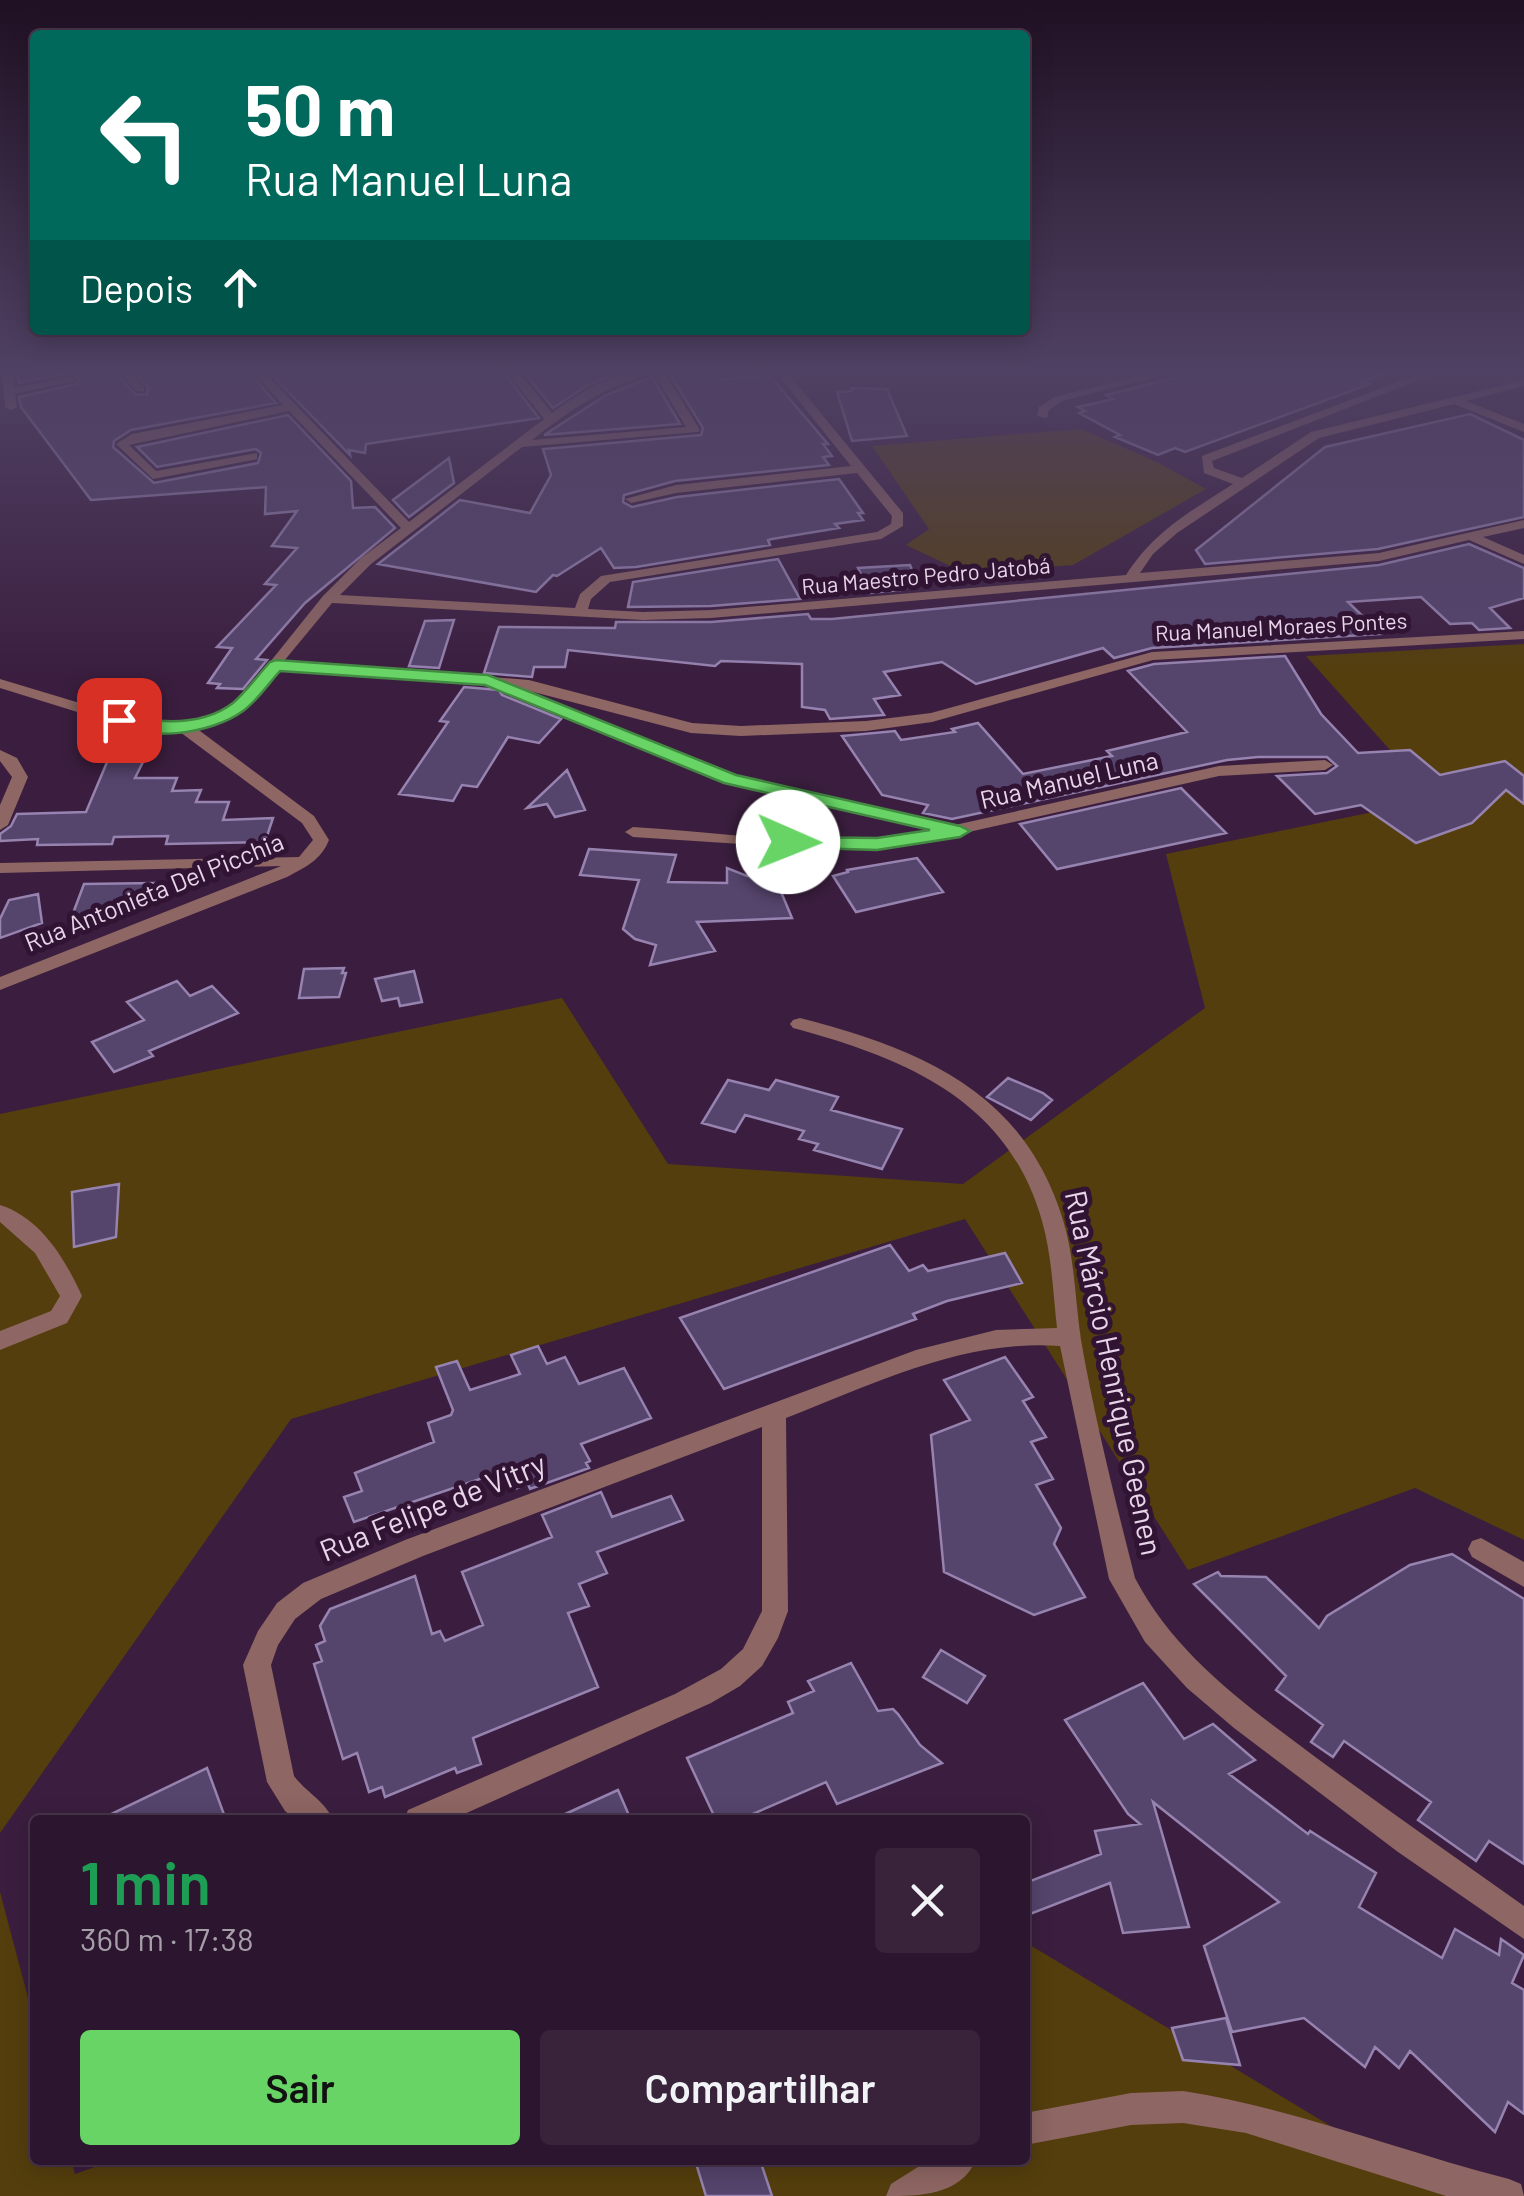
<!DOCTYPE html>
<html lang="pt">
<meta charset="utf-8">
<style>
body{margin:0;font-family:Barlow,sans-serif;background:#38233b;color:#f1f3f6;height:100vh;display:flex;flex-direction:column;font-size:38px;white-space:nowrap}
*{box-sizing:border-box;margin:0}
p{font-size:32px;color:#a69faa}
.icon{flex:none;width:55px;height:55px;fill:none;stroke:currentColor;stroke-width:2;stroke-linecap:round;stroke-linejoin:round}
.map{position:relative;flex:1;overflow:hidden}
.sheet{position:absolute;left:30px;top:1815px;width:1000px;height:350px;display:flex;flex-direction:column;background:#2c162f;border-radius:10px;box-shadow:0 5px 25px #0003,0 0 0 2px #48354b}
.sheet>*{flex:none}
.guide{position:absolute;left:30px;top:30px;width:1000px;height:305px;border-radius:10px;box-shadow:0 5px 25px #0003,0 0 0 2px #48354b;background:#00695c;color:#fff;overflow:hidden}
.pin{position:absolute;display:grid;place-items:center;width:85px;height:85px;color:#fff;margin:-42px;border-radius:20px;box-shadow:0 5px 15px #0006}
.me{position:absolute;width:110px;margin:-55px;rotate:91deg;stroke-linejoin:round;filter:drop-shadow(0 0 8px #0008)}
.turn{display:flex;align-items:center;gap:35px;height:210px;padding:0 50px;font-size:45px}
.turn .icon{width:130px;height:130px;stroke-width:2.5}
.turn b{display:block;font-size:70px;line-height:85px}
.then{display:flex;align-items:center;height:95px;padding:0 50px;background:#0003;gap:20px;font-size:38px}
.round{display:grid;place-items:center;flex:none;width:105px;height:105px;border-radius:10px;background:#38233b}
.head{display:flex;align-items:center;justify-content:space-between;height:170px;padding:0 50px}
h1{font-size:60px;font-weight:600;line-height:75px;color:#1e9e55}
.action{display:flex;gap:20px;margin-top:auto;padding:20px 50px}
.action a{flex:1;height:115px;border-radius:10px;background:#67d465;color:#111;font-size:40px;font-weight:600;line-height:115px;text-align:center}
.action a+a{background:#38233b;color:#f1f3f6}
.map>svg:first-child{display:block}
</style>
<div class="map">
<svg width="1524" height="2196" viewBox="0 0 1524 2196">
<rect width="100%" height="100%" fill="#3b1e3f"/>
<path fill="#543e0d" d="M 1081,429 L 1157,462 L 1206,489 L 1073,565 L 963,572 L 906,545 L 929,529 L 872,446 Z
M 1524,644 L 1524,1540 L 1415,1488 L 1188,1570 L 965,1219 L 291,1419 L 0,1833 L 0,1114 L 562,998 L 668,1164 L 963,1184 L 1205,1008 L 1166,854 L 1398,807 L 1399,760 L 1306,656 Z
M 0,1892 L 35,2024 L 35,2160 L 71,2160 L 75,2174 L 115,2160 L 1025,2160 L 1025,1942 L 1447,2196 L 0,2196 Z"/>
<path fill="#55446c" stroke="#9683b0" stroke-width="2.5" d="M 16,369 L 113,369 L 136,395 L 147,394 L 148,387 L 133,369 L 246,369 L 276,403 L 131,430 L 114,441 L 113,447 L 154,483 L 258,463 L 261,453 L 256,449 L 157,467 L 137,447 L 288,415 L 351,481 L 353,508 L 375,507 L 395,528 L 305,603 L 256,659 L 267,660 L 243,689 L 217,688 L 220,684 L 208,683 L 232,648 L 217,647 L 276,585 L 265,584 L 297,548 L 272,546 L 297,511 L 265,514 L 266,487 L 91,500 L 21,407 L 19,397 L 77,384 L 80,379 L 69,373 L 19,383 Z
M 266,369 L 501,369 L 539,418 L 366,444 L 365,453 L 349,450 L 350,455 Z
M 521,369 L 630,369 L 588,385 L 553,408 Z
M 1209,369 L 1389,369 L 1390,371 L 1362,382 L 1370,384 L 1185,452 L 1175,448 L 1158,455 L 1115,437 L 1120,435 L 1079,413 L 1085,411 L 1078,407 L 1113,399 L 1106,395 Z
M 669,373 L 706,373 L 717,379 L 770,376 L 828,444 L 823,444 L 832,456 L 823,457 L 829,465 L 675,481 L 624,495 L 623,502 L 632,507 L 677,497 L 839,479 L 863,513 L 858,513 L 863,520 L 835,524 L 839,528 L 772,539 L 768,540 L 770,545 L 636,567 L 614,568 L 601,548 L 557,576 L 553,575 L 536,592 L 378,564 L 460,500 L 530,513 L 551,475 L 543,449 L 701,435 L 703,428 Z
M 652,377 L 680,424 L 544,435 L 606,395 Z
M 851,388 L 887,389 L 907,436 L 852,441 L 837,392 L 852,391 Z
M 1470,414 L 1524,440 L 1524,517 L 1378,549 L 1205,564 L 1196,550 L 1325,447 Z
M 449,458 L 454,483 L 409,517 L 393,500 Z
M 1469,544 L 1524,568 L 1524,598 L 1490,608 L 1510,628 L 1479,630 L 1472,623 L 1450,624 L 1421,597 L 1348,602 L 1381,634 L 1152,648 L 1114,658 L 1103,648 L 976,684 L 942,662 L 884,672 L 900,695 L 874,699 L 884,715 L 830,719 L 825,710 L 802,707 L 802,664 L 721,661 L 715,666 L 568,650 L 565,667 L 534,667 L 532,677 L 484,673 L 499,627 L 615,628 L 616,622 L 711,622 L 808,614 L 811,619 L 832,619 L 1379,565 Z
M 778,559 L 800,599 L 711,606 L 628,607 L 633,582 Z
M 910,565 L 918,584 L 901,590 L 870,593 L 858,568 Z
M 454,620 L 439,668 L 409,666 L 425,621 Z
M 1285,656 L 1321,714 L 1358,753 L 1410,750 L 1440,775 L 1505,761 L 1524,776 L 1524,804 L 1506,790 L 1472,823 L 1416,843 L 1361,805 L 1315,814 L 1277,776 L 1327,773 L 1337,766 L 1327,757 L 1258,757 L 1227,760 L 952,819 L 923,813 L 928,805 L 882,795 L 842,736 L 895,731 L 901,740 L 955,732 L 952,729 L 978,723 L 1023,774 L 1112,756 L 1107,751 L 1187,732 L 1128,671 L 1154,664 Z
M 464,687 L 499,690 L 502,695 L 561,719 L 539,743 L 508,737 L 477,787 L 462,785 L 453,801 L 399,794 L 448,722 L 440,721 Z
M 138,747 L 150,748 L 135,778 L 177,778 L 172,791 L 201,790 L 196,802 L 229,802 L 223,820 L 273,818 L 265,842 L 166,844 L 168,836 L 114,837 L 112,844 L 37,845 L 38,839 L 0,841 L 0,834 L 11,826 L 17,814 L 86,812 L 113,748 Z
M 567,770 L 585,810 L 555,817 L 547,804 L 527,808 Z
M 1181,788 L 1226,833 L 1057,869 L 1020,824 Z
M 589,849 L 676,855 L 668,882 L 727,883 L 727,868 L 747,876 L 774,875 L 792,918 L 697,922 L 715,951 L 650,965 L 656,945 L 635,939 L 623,929 L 639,880 L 580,875 Z
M 917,858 L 943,892 L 856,912 L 833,876 L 848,872 L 847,870 Z
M 154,883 L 146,905 L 104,908 L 103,914 L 72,916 L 84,884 Z
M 38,894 L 42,923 L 0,938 L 0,919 L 9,900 Z
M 344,968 L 342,973 L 346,973 L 339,997 L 299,998 L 304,969 Z
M 414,971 L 422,1002 L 400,1006 L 398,998 L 382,1001 L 375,979 Z
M 177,981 L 190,996 L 212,986 L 238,1013 L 149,1051 L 153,1056 L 114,1072 L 92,1042 L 144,1020 L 127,1002 Z
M 1008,1078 L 1043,1093 L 1052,1100 L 1031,1120 L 987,1097 Z
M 728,1080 L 769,1090 L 776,1080 L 838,1097 L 831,1110 L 902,1129 L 882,1169 L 814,1150 L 818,1144 L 799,1139 L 804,1131 L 745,1115 L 735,1132 L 702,1123 Z
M 119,1184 L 116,1237 L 74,1247 L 72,1192 Z
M 890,1245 L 909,1271 L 923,1265 L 928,1271 L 1005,1253 L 1022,1283 L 947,1301 L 913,1314 L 916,1319 L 724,1389 L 680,1318 Z
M 538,1346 L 547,1364 L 565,1357 L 579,1384 L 624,1368 L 651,1418 L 581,1444 L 590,1461 L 586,1463 L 589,1468 L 530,1489 L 528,1484 L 515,1489 L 506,1470 L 354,1522 L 344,1497 L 362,1491 L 355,1473 L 434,1442 L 428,1423 L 451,1415 L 453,1410 L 436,1367 L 457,1361 L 470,1390 L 520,1374 L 511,1355 Z
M 1005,1357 L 1033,1397 L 1023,1401 L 1046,1437 L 1031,1442 L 1053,1479 L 1036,1485 L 1061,1528 L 1054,1544 L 1085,1597 L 1034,1615 L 944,1572 L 931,1435 L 970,1420 L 944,1380 Z
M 601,1492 L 612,1517 L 671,1496 L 683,1520 L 597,1552 L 607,1573 L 579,1584 L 589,1606 L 568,1613 L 598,1687 L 473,1738 L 481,1764 L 457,1773 L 455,1768 L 385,1797 L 382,1787 L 369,1792 L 357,1753 L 343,1759 L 314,1664 L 322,1661 L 316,1645 L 325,1641 L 320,1626 L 330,1609 L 415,1576 L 432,1634 L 440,1631 L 445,1641 L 483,1625 L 462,1572 L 552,1537 L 542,1515 Z
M 1452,1554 L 1524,1599 L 1524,1864 L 1489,1841 L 1476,1861 L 1418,1820 L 1431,1802 L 1344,1741 L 1333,1757 L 1311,1742 L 1323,1725 L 1276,1690 L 1286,1676 L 1194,1584 L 1218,1572 L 1221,1576 L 1266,1577 L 1319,1628 L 1327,1616 L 1410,1565 Z
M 941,1650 L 985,1676 L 967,1703 L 923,1677 Z
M 851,1663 L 878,1711 L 893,1709 L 898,1714 L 920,1745 L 942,1763 L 837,1804 L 826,1782 L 739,1820 L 716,1820 L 687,1758 L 793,1713 L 788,1702 L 814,1691 L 808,1681 Z
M 1143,1683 L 1184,1739 L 1213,1724 L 1255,1760 L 1229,1774 L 1308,1834 L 1310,1831 L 1376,1873 L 1359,1907 L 1442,1958 L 1455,1929 L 1499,1955 L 1501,1939 L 1524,1955 L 1512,1983 L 1524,1990 L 1524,2114 L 1508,2102 L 1495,2132 L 1410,2051 L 1399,2068 L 1375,2047 L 1365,2067 L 1304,2018 L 1232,2032 L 1204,1946 L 1279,1902 L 1153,1802 L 1189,1927 L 1123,1933 L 1110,1883 L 1025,1916 L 1025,1883 L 1101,1854 L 1095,1831 L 1140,1824 L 1128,1814 L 1065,1720 Z
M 207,1768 L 226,1820 L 99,1820 Z
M 618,1790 L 631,1820 L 552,1820 Z
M 1226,2018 L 1240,2065 L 1183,2060 L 1172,2028 Z
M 695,2160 L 760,2160 L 772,2196 L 706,2196 Z"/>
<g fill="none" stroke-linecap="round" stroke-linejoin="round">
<path fill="#8e6663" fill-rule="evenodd" d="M 2,369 L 12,369 L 15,388 L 70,377 L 76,380 L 15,394 L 17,407 L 11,410 L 5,407 Z
M 117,369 L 128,369 L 144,387 L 144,391 L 136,391 Z
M 250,369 L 261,369 L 409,522 L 544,419 L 505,369 L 516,369 L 552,413 C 584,388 621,369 662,369 L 700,430 L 698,432 L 522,447 L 371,564 L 340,595 L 575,608 L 580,594 L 601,576 L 877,532 L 891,524 L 892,516 L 857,473 L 676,493 L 631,503 L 625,499 L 676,485 L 851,466 L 776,372 L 747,372 L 742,369 L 789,369 L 787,372 L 903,513 L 903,526 L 881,539 L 610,582 L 591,599 L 588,609 L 643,612 L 711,610 L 1126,575 C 1155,530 1190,512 1233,484 L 1204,473 L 1202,456 L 1432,369 L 1447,369 L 1212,461 L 1214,468 L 1242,478 L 1311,432 L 1524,380 L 1524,386 L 1466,401 L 1524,424 L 1524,432 L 1454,404 L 1319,438 L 1177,533 L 1153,554 L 1140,573 L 1379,553 L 1524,520 L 1524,528 L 1483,537 L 1524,555 L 1524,564 L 1469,540 L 1379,561 L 711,618 L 643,620 L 332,603 L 284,661 L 529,680 L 692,723 L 741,726 L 866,721 L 931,713 L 1152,652 L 1524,631 L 1524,639 L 1153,660 L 932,722 L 866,731 L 741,736 L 691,733 L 518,688 L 736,775 L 955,825 L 1219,766 L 1325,760 L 1333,765 L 1325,770 L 1219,776 L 906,846 L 819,849 L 633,837 L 625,832 L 633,827 C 731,833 837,851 933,830 L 725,782 L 503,692 L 502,686 L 278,670 C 251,706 239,715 196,728 L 314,816 L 329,840 C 321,860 306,867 287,877 L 0,990 L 0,977 L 281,866 L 0,873 L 0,863 L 299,857 L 313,840 L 302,823 L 180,732 L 145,733 L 0,688 L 0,679 L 146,723 L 183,722 L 219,712 L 246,692 L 323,596 L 361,558 L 401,528 L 289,411 L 129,445 L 156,471 L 257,453 L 257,459 L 253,460 L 153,479 L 116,444 L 132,434 L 283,405 ZM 654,373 L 686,427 L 532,440 C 570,410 605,386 654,373 Z
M 1168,369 L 1186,369 L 1062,401 L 1049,410 L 1047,418 L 1037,416 L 1039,407 L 1054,397 Z
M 0,750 L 17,758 L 28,777 L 8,825 L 0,830 L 0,805 L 12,777 L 0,761 Z
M 800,1018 C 920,1049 1024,1091 1063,1220 C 1075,1259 1075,1300 1081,1340 C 1095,1420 1115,1499 1135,1578 C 1176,1657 1249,1707 1318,1759 C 1386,1809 1455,1857 1524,1906 L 1524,1939 L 1398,1852 L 1234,1728 L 1187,1688 L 1145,1642 L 1109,1579 L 1060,1346 C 963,1339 874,1384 786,1418 L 788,1611 L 778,1638 L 762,1666 L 740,1686 L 711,1703 L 451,1820 L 404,1820 L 408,1810 L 675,1694 L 721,1669 L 743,1649 L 762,1611 L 762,1427 L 423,1556 L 321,1599 L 295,1619 L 278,1645 L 271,1665 L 294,1776 C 306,1792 326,1802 333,1820 L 296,1820 L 285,1811 L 267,1782 L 243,1665 L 258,1631 L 277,1603 L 303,1583 L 405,1540 L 916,1350 L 996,1330 L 1057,1328 C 1053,1293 1052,1256 1042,1221 C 1008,1100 905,1058 793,1028 L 790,1024 L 793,1020 Z
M 0,1205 C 41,1218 65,1259 82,1296 L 67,1323 L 0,1350 L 0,1331 L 51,1311 L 60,1296 L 35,1253 L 0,1222 Z
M 1481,1538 L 1524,1562 L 1524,1587 L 1472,1557 L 1468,1549 L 1472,1541 Z
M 1183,2091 C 1294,2108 1400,2151 1509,2179 L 1521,2184 L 1524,2196 L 1446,2196 L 1246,2133 L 1183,2123 L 1131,2125 L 1025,2145 L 1025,2113 L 1131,2093 Z
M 929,2160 L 976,2160 C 960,2196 919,2196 886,2196 L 891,2184 Z"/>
</g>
<linearGradient id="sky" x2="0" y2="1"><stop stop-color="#201023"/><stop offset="0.55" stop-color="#4f4163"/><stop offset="1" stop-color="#4f4163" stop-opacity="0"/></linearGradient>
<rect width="1524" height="676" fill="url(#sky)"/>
<path fill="#67d465" stroke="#438a42" stroke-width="2.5" d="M 276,660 L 488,675 L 736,775 L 960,826 L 970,831 L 960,837 L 877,850 L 781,847 L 781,838 L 788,837 L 877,838 L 930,830 L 724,783 L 485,685 L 280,671 C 269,683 257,701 243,711 C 212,734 142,744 110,720 L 119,714 C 155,723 200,728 233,703 C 246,692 258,675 270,662 Z"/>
<g text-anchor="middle" stroke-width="10" stroke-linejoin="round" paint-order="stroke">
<g font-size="22" fill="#e8d5e9" stroke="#311434">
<text transform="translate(926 576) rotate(-5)" y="8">Rua Maestro Pedro Jatobá</text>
<text transform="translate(1281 627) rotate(-3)" y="8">Rua Manuel Moraes Pontes</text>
</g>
<g font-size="25" fill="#e8d5e9" stroke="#311434">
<text transform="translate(1069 780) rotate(-13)" y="9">Rua Manuel Luna</text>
<text transform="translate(154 892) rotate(-22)" y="9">Rua Antonieta Del Picchia</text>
</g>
<g font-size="30" fill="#e8d5e9" stroke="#311434">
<text transform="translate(1113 1373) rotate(78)" y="10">Rua Márcio Henrique Geenen</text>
<text transform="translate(433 1508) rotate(-22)" y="10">Rua Felipe de Vitry</text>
</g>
</g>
</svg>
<div class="pin" style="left:119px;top:720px;background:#d93025"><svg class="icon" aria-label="arrive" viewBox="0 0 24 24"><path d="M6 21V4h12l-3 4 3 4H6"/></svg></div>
<svg class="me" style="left:788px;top:842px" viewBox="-20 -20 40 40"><circle r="19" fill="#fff"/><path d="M0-13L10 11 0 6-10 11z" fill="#67d465"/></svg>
<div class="guide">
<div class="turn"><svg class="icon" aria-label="left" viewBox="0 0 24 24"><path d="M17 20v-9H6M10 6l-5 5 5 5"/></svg><div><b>50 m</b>Rua Manuel Luna</div></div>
<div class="then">Depois<svg class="icon" aria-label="ahead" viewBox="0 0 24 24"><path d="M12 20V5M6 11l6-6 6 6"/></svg></div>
</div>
<section class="sheet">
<div class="head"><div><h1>1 min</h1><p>360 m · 17:38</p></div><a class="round"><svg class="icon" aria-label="close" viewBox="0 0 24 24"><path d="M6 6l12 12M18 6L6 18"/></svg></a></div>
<div class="action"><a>Sair</a><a>Compartilhar</a></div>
</section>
</div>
